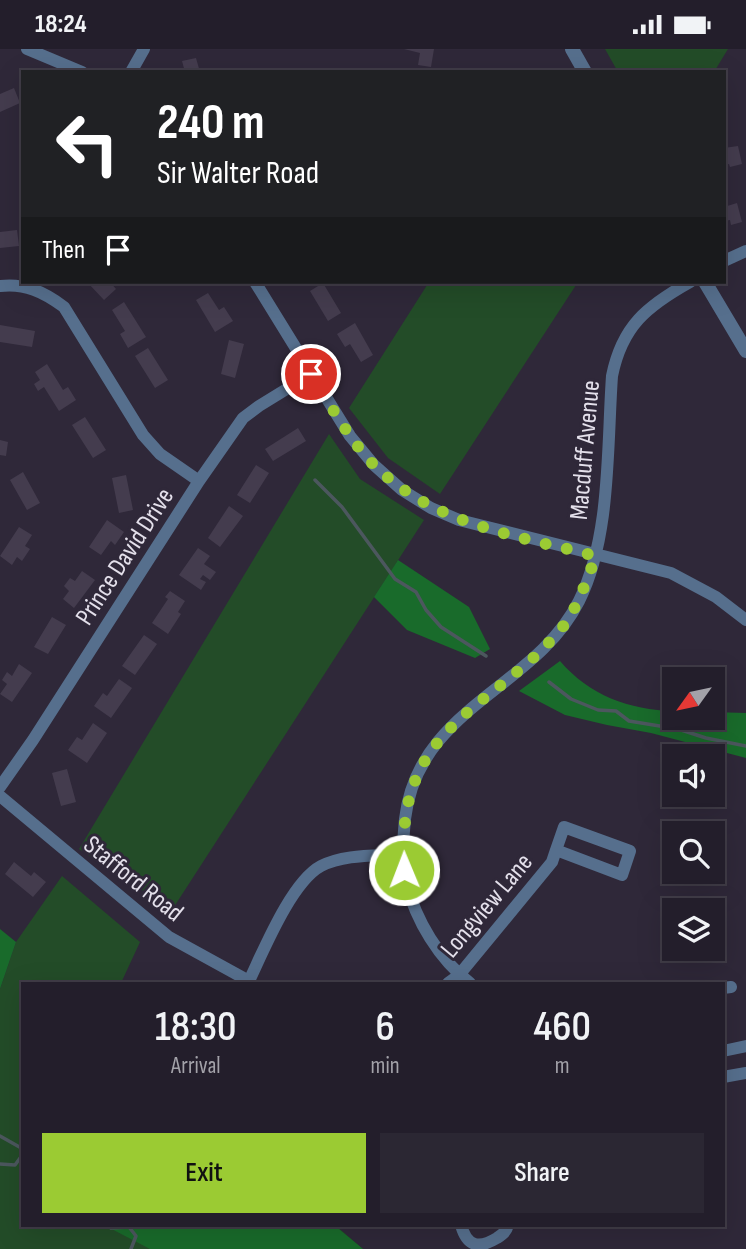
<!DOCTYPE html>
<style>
body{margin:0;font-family:"Sofia Sans Condensed",sans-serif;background:#2b2733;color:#f1f3f6;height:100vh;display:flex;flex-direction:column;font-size:26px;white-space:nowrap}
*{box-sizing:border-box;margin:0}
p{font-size:23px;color:#a3a2a9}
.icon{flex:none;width:38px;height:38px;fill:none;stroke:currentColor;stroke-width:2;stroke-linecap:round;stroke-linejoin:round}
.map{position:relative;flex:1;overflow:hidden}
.panel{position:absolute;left:21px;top:933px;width:704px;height:245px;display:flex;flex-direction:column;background:#231e2b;border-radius:0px;box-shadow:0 7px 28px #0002,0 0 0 2px #403c47}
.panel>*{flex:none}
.guide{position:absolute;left:21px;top:21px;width:705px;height:214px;border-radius:0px;box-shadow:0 7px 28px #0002,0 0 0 2px #403c47;background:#202124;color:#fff;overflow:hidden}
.needle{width:46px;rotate:237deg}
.buttons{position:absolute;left:662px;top:618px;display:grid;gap:14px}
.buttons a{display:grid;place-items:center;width:63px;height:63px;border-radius:0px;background:#231e2b;box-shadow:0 7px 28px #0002,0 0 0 2px #403c47;font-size:35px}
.pin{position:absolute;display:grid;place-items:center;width:60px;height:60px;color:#fff;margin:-30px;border:4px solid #fff;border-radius:50%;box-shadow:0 2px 7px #0007}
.me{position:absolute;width:77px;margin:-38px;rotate:359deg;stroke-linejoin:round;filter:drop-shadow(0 0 5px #0008)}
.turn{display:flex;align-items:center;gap:24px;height:147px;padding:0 21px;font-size:32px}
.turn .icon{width:91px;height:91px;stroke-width:2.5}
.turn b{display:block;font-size:49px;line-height:60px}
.then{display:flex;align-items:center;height:66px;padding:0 21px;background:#0003;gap:14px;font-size:26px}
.eta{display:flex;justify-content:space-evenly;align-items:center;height:119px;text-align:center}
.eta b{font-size:42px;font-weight:600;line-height:49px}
.cta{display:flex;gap:14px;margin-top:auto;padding:14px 21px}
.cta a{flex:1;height:80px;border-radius:0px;background:#9bcb33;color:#111;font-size:28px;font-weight:600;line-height:80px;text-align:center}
.cta a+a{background:#2b2733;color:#f1f3f6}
.status{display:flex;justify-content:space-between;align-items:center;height:49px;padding:0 35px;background:#231e2b;direction:ltr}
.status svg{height:19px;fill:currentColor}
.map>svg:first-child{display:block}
</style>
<div class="status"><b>18:24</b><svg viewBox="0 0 49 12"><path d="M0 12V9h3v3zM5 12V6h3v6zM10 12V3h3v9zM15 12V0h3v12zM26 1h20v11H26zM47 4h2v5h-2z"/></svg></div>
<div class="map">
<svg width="746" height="1200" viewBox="0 0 746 1200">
<rect width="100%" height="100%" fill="#2f2839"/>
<path fill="#234c28" d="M 605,0 L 728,0 L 714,23 L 618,23 Z
M 429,233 L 578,233 L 440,445 L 388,409 L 349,359 Z
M 329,385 L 360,430 L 424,471 L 172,861 L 79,800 Z
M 62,827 L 140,893 L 121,934 L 23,934 L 23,1176 L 335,1176 L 363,1200 L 0,1200 L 0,940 L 16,893 Z"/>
<path fill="#196b2b" d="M 398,511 L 469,558 L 490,600 L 475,609 L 407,581 L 374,548 Z
M 560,612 C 589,646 629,661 674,662 L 674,668 L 712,668 L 712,663 L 746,664 L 746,709 L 651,684 L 607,676 L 565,666 L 519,642 Z
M 0,880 L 16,893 L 0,940 Z
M 104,1176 L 334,1176 L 363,1200 L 150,1200 Z"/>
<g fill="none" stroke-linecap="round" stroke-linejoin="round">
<path stroke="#4c575e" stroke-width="3.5" d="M 315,431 L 342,458 L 395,530 L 416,543 L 426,561 L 441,578 L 486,607
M 549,633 L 571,650 L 598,661 L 616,662 L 629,672 L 678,680 L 706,689 L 746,697
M 0,1087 L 23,1100
M 0,1115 L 15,1116 L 23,1105
M 107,1176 L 111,1179 L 129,1178 L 136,1187 L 131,1200"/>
</g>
<path fill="#443c4e" d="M 404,0 L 434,0 L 431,18 L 418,16 L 420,4 Z
M 196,9 L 200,23 L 185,23 L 182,12 Z
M 14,39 L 20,54 L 0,63 L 0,45 Z
M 738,97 L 742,115 L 730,118 L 729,115 L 724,116 L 724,99 Z
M 737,154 L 742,173 L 731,176 L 730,171 L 724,172 L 724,158 Z
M 17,181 L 19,197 L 0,199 L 0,183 Z
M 87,233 L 110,233 L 116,240 L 104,251 Z
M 323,234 L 341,264 L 328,272 L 310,242 Z
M 208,244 L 219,261 L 224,258 L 233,272 L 215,283 L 196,251 Z
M 124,253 L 146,288 L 128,299 L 120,285 L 125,282 L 112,261 Z
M 355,274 L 373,306 L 361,313 L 350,295 L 345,298 L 337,285 Z
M 0,276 L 35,282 L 32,298 L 0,293 Z
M 229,291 L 244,295 L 235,329 L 221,325 Z
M 148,299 L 168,331 L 155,339 L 135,307 Z
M 47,315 L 63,341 L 68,338 L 76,351 L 59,362 L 44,338 L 38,342 L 34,335 L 40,331 L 35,323 Z
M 85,368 L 106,401 L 93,409 L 72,376 Z
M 298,379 L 306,392 L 273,412 L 265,400 Z
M 0,391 L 8,393 L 6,407 L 0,406 Z
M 256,416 L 269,424 L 250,454 L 237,446 Z
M 23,423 L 40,454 L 27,461 L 10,431 Z
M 126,426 L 133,461 L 119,464 L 112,429 Z
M 229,457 L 243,467 L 220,498 L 208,489 Z
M 107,471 L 124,483 L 115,496 L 111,492 L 101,506 L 89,498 Z
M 19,478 L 32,486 L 25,497 L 30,500 L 22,512 L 17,508 L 12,516 L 0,507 Z
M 198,499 L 210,507 L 204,515 L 216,523 L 210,531 L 203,526 L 200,530 L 206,533 L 201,541 L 179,526 Z
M 82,522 L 95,531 L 74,559 L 63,550 L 69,542 L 64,537 L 70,529 L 75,532 Z
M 170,542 L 185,552 L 178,563 L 181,565 L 168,585 L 152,574 L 168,550 L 165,548 Z
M 52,568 L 66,576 L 48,605 L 34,598 Z
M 144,586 L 157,595 L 135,626 L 122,617 Z
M 19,615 L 32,624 L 12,653 L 0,645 L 7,635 L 2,631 L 7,623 L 12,627 Z
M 119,630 L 132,639 L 111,669 L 94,657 L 103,644 L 107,647 Z
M 93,674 L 107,684 L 87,714 L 68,701 L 77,688 L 82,691 Z
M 67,720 L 76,753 L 61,757 L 52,724 Z
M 14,813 L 31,827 L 34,823 L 46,833 L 33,848 L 5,825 Z"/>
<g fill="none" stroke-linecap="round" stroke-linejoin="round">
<path stroke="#566f8d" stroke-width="12" d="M 27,0 L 82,23
M 131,23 L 144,0
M 724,212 L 746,202
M 255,233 L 350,387 L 374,416 L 402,441 L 431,459 L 459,471 L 671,524 L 716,548 L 746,571
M 0,237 C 25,234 44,243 64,258 L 143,386 L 160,405 L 199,432
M 0,738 L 33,691 L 199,432 L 243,369 L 259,357 L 311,325
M 0,747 L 169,888 L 249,932
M 248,934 C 263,903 291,833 321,817 C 344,805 376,807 401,805
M 448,934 L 459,926 L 552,813 L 556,801 L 622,826 L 630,802 L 564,778 L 556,801
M 470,934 C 439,910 416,872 406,833 C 401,811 403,793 405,770 C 418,658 535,640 579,552 C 611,488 607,398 612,327 C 622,277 647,257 690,233
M 723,939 L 731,938
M 723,1002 L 746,997
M 723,1028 L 746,1024
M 461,1176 C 467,1198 479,1200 497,1189 C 503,1185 506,1183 508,1176"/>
<path stroke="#566f8d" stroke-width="14" d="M 572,0 L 585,23
M 705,233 L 746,302"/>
</g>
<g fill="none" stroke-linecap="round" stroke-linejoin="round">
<path stroke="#9bcb33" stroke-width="12" stroke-dasharray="0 21.6" d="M 311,325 C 331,356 349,391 375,417 C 435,476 518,487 596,507 C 585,535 576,565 555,587 C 497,652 416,675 405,773 C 403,790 401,804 404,821"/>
</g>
<g text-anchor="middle" stroke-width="6" stroke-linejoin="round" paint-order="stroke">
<g font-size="26" fill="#e4e0eb" stroke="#2f2839">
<text transform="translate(584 401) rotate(-85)" y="9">Macduff Avenue</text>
<text transform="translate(124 507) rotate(-57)" y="9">Prince David Drive</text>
<text transform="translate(134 829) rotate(39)" y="9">Stafford Road</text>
<text transform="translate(486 856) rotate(-50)" y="9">Longview Lane</text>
</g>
</g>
</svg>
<div class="buttons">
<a><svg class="needle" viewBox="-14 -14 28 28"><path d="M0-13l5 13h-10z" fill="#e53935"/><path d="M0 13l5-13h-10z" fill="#a3a2a9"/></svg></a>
<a><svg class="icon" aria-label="sound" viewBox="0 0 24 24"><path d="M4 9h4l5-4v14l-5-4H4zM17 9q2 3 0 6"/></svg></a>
<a><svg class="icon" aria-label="search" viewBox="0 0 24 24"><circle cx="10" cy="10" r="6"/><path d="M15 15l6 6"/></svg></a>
<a><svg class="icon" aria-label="layers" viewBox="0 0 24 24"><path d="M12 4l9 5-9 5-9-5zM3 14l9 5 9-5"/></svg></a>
</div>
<div class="pin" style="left:311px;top:325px;background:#d93025"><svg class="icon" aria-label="arrive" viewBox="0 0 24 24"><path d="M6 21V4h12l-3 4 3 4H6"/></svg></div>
<svg class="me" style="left:404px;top:821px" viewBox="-20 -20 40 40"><circle r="17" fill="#9bcb33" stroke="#fff" stroke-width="3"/><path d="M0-11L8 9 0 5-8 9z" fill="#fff"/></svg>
<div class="guide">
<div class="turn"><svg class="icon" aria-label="left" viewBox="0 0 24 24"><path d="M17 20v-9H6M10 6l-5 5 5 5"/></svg><div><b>240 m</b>Sir Walter Road</div></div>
<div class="then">Then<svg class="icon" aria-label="arrive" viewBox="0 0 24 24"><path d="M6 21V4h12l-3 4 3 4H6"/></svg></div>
</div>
<section class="panel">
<div class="eta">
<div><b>18:30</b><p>Arrival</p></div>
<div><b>6</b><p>min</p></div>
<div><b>460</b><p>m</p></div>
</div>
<div class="cta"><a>Exit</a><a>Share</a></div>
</section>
</div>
